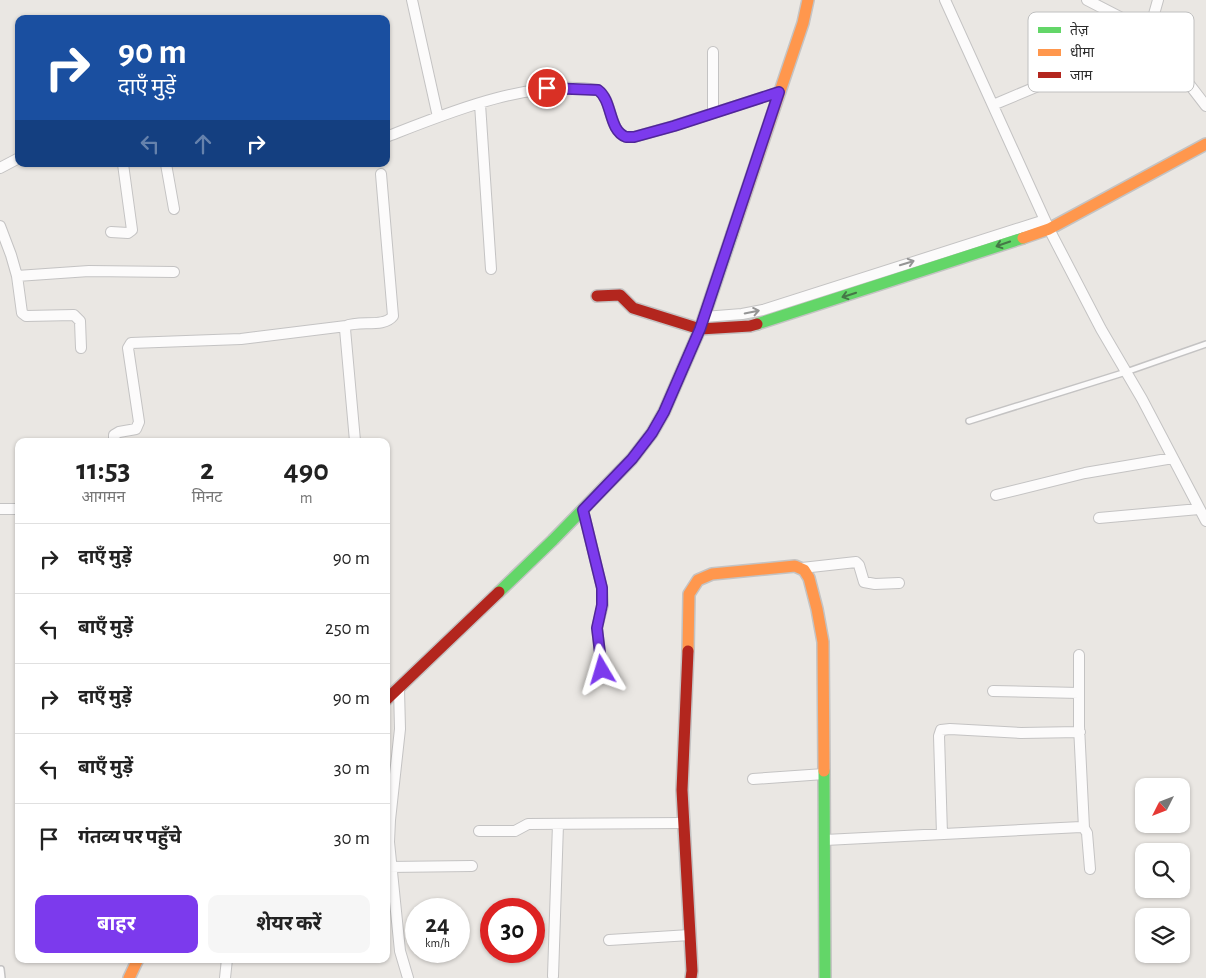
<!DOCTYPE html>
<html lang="hi">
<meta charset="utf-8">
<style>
body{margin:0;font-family:"Alegreya Sans","Noto Sans Devanagari",sans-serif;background:#f6f6f6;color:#222;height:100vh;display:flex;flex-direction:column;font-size:19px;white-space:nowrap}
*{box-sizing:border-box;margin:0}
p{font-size:16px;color:#767676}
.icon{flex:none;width:28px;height:28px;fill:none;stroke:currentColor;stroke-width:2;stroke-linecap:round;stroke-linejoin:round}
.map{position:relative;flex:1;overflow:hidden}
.side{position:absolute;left:15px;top:438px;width:375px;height:525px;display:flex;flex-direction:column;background:#fff;border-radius:10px;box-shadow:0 1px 4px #0004}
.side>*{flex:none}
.hud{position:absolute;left:15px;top:15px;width:375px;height:152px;border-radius:10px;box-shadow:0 1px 4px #0004;background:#1a4fa0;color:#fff;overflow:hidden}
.needle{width:32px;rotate:228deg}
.fabs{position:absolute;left:1135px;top:778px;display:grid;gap:10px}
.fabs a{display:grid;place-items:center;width:55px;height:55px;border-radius:10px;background:#fff;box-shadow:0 1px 4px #0004;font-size:25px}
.speed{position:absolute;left:405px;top:898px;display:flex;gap:10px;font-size:25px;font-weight:700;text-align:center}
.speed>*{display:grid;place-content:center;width:65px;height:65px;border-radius:50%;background:#fff;box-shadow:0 1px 4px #0004;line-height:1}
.speed small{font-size:12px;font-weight:400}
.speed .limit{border:8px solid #d22;background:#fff;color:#111}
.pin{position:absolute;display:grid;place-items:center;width:42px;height:42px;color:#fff;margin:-21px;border:2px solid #fff;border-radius:50%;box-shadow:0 1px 5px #0007}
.me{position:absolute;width:55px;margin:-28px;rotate:353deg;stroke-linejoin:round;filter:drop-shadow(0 0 4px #0008)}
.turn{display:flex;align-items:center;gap:18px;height:105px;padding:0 20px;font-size:22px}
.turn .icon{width:65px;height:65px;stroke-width:2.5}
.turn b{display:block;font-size:35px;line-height:42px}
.lanes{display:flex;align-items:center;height:48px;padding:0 20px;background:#0003;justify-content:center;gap:25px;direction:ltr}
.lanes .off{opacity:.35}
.eta{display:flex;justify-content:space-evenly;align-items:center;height:85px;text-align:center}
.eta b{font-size:30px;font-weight:700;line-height:35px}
.cta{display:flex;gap:10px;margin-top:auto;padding:10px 20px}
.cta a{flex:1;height:58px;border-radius:10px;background:#7c3aed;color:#fff;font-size:20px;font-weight:700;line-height:58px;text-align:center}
.cta a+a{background:#f6f6f6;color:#222}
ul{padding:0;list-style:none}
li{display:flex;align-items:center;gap:15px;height:70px;padding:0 20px;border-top:1px solid #e0e0e0}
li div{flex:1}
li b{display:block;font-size:19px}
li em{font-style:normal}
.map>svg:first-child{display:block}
</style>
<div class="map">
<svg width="1206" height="978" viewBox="0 0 1206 978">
<rect width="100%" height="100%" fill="#eae7e3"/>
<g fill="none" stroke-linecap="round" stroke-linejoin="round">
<g stroke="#c4c3c3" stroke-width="8">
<path id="lane" d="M 969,421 L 1126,372 L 1206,344
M 1,969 L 2,978"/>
</g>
<g stroke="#c4c3c3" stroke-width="12">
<path id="street" d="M 412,0 L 438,117
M 945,0 L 1049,229 L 1101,329 L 1142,399 L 1206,521
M 1087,0 L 1149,32 L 1206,106
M 1149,32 L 1158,0
M 713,52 L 713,113
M 480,104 L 491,269
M 993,105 L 1153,38
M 386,137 C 450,112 528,79 598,90 C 613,100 608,130 626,137 L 634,137 L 673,126 L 779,92
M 166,164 L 174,209
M 0,168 L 19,158
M 0,226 L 11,255 L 17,276 L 22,313 L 26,316 L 74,315 L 80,321 L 81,348
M 111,232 L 128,233 L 132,230 L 123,164
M 17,276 L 89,271 L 174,272
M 704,317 L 742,314 L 763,310 L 1045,220
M 114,441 L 114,435 L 119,432 L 136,429 L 139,422 L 128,348 L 131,343 L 241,339 L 346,326
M 355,441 L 345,329 L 346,326 C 359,320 384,328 393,316 L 381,174
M 996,495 L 1085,473 L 1173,458
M 0,509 L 19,509
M 583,510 L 602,588 L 603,605 L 597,628 L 602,670
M 1099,518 L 1199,509
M 802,568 L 856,562 L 859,565 L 864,582 L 875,584 L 899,583
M 1079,655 L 1079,726 L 1084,828
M 399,689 L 400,729 L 390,820 L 389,842 L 400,951 L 408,978
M 993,691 L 1079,693
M 753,779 L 824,774
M 479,831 L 515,831 L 528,824 L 683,823
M 942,834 L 939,736 L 941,730 L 950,729 L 1021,733 L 1080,732
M 825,840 L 1081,827 L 1084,828 L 1087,833 L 1090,869
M 388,867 L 472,866
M 609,940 L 690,935
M 553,976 L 558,824
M 225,978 L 227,959"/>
</g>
<g stroke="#c4c3c3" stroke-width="14">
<path id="fast" d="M 757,324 L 1023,238
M 499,592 L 553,540 L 632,459 L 652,433 L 664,412 L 700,329 L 732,234
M 824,771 L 825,978"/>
</g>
<g stroke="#c4c3c3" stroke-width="14">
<path id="slow" d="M 732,234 L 803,23 L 808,0
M 1023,238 L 1049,229 L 1206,144
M 688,651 L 689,594 L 698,580 L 712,574 L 795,566 L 804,570 L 809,578 L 817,609 L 823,642 L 824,771
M 129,978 L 138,959"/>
</g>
<g stroke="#c4c3c3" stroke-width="14">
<path id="jam" d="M 597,296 L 620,295 L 633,308 L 700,329 L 750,326 L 757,324
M 688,651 L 682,790 L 692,971 L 691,978
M 386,700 L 499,592"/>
</g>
<use href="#lane" stroke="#fcfbfb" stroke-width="5"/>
<use href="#street" stroke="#fcfbfb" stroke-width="10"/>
<use href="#fast" stroke="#63d668" stroke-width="11"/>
<use href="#slow" stroke="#ff974d" stroke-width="11"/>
<use href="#jam" stroke="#b3261e" stroke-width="11"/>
</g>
<defs><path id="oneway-shaft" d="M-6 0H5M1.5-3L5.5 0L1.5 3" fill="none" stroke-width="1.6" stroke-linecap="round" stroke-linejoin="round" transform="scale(1.25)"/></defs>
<g stroke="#457847">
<use href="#oneway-shaft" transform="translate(1003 244) rotate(161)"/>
<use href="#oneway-shaft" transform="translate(849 295) rotate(162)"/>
</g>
<g stroke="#949494">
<use href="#oneway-shaft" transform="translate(907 263) rotate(-17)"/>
<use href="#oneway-shaft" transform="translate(752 312) rotate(-11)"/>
</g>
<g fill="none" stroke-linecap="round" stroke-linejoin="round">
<g stroke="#51269a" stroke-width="12">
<path id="route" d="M 547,88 L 598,90 C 613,101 608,130 626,137 L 634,137 L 674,126 L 779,92 L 700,329 L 664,412 L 652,433 L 632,459 L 583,510 L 602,588 L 602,605 L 597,628 L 602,670"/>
</g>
<use href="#route" stroke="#7c3aed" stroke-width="9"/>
</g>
<rect x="1028" y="12" width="166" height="80" rx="8" fill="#fff" stroke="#c0c0c0" stroke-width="1"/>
<rect x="1038" y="27" width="23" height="6" fill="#63d668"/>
<rect x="1038" y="49" width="23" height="7" fill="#ff974d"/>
<rect x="1038" y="72" width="23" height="6" fill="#b3261e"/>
<g font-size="14" fill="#2c2c2c">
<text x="1070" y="35">तेज़</text>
<text x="1070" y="57">धीमा</text>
<text x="1070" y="80">जाम</text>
</g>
</svg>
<div class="fabs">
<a><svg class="needle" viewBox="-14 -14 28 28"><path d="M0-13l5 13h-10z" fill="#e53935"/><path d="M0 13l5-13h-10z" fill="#767676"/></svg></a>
<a><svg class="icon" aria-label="search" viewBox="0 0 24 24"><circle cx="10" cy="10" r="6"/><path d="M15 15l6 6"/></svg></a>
<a><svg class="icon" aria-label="layers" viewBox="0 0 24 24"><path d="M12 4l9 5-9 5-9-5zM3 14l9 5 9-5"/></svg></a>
</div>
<div class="speed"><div>24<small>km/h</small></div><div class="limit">30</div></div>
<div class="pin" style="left:547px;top:88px;background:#d93025"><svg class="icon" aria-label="arrive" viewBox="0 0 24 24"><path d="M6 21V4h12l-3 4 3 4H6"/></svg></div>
<svg class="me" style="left:602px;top:670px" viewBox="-20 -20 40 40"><path d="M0-17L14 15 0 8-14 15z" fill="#7c3aed" stroke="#fff" stroke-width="4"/></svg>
<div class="hud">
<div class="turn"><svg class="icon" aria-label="right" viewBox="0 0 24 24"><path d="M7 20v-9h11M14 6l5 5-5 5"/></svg><div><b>90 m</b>दाएँ मुड़ें</div></div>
<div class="lanes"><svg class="icon off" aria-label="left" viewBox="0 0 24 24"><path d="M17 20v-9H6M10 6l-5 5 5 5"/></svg><svg class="icon off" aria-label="ahead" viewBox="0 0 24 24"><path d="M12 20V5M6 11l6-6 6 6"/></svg><svg class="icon" aria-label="right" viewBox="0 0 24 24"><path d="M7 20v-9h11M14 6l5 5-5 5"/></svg></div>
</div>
<section class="side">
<div class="eta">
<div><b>11:53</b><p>आगमन</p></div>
<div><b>2</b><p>मिनट</p></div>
<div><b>490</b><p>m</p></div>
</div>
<ul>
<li><svg class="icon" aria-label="right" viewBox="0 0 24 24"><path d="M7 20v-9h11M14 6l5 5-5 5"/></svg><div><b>दाएँ मुड़ें</b></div><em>90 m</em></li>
<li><svg class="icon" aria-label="left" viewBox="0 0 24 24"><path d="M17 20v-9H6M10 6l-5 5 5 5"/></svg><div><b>बाएँ मुड़ें</b></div><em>250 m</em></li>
<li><svg class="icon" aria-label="right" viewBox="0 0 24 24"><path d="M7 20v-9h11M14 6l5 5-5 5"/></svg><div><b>दाएँ मुड़ें</b></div><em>90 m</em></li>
<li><svg class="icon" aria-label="left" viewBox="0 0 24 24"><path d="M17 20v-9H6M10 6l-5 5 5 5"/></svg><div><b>बाएँ मुड़ें</b></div><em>30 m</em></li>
<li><svg class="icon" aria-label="arrive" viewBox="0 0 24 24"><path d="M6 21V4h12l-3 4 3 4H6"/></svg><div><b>गंतव्य पर पहुँचे</b></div><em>30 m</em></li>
</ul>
<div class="cta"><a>बाहर</a><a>शेयर करें</a></div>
</section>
</div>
